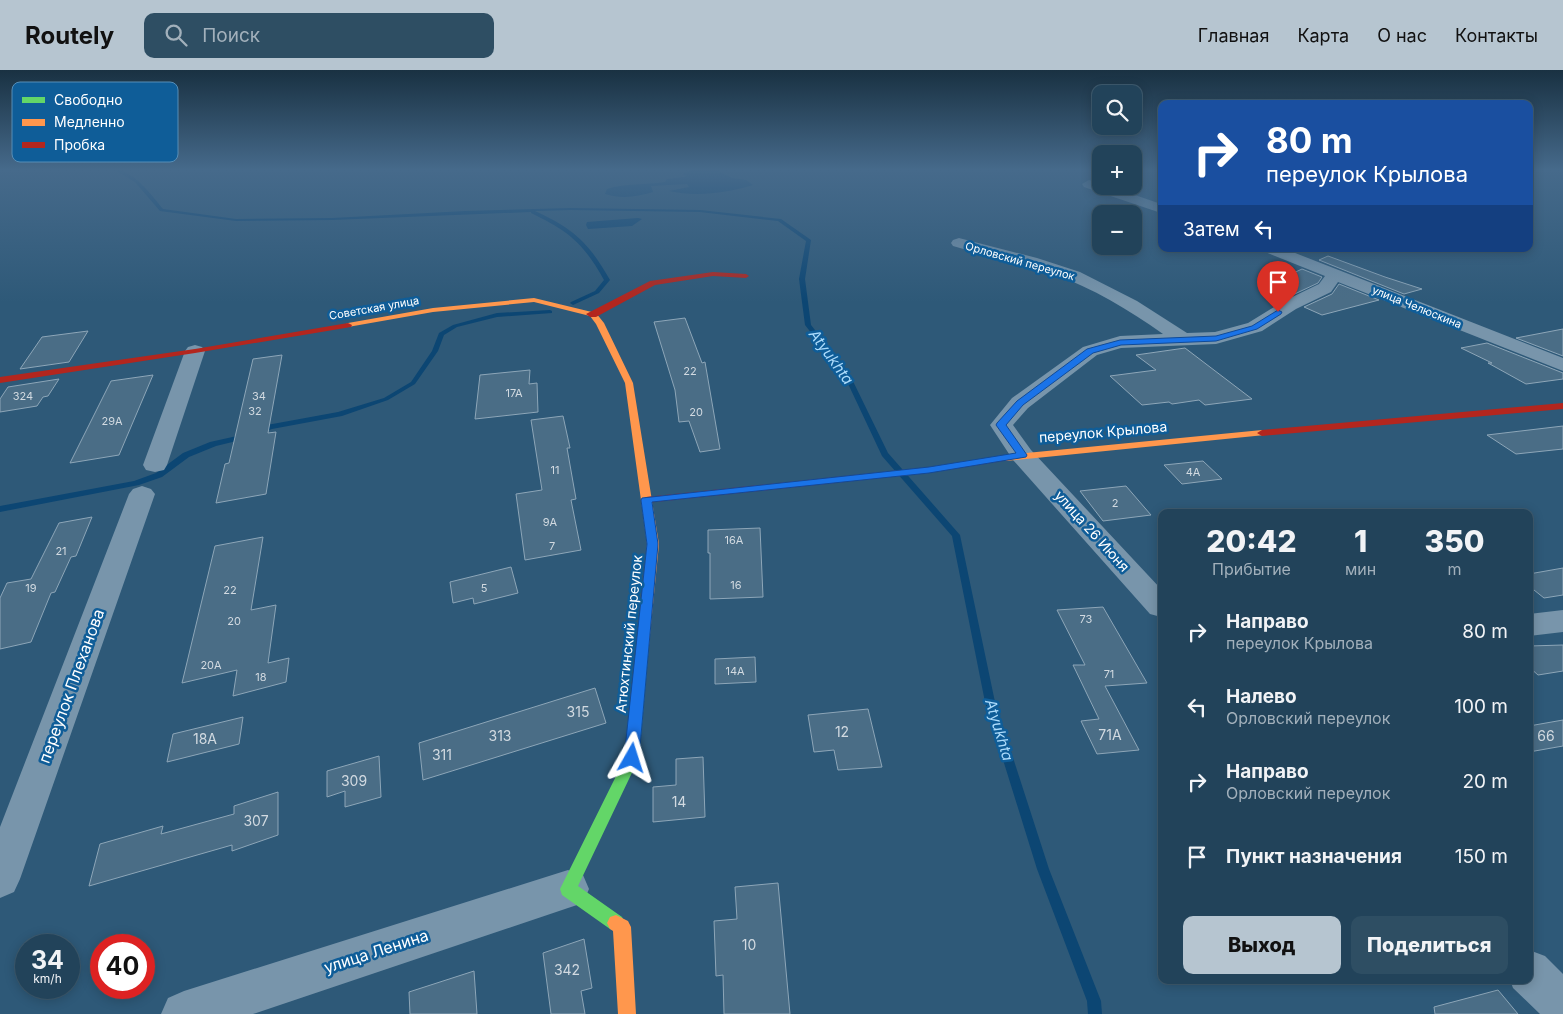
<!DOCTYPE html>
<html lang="ru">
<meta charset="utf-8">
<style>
body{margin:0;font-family:Inter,sans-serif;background:#2e4e63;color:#f1f3f6;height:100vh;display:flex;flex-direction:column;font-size:19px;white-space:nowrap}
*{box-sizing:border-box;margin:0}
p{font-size:16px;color:#a2b0bb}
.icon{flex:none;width:28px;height:28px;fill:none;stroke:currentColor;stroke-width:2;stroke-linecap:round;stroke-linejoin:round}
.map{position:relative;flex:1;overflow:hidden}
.drawer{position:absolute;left:1158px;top:439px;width:375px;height:475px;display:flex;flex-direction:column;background:#22435a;border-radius:10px;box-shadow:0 2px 12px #0003,0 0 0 1px #3f5c70}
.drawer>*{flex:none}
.hud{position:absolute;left:1158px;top:30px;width:375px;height:152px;border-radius:10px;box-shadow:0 2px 12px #0003,0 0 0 1px #3f5c70;background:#1a4fa0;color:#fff;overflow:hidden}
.tools{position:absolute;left:1092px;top:15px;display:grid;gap:10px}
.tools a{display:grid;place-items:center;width:50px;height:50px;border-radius:10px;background:#22435a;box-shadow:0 2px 12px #0003,0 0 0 1px #3f5c70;font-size:25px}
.speed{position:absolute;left:15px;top:864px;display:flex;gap:10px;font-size:25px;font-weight:700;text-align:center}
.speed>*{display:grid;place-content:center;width:65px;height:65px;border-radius:50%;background:#22435a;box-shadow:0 2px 12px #0003,0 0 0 1px #3f5c70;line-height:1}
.speed small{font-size:12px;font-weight:400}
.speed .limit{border:8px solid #d22;background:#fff;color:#111}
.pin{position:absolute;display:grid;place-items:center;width:42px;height:42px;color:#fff;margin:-51px -21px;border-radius:50% 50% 50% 0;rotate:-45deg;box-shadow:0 0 5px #0007}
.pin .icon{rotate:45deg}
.me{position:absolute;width:55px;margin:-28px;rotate:6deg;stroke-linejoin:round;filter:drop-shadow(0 0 4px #0008)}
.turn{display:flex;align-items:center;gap:18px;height:105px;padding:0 25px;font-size:22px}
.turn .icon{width:65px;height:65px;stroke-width:2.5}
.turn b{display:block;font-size:35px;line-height:42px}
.then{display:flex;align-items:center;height:48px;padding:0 25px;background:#0003;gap:10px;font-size:19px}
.eta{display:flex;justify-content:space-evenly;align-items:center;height:85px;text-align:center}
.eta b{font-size:30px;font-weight:800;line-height:35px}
.cta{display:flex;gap:10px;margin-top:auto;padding:10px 25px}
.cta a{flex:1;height:58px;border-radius:10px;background:#b6c5d0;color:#111;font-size:20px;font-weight:800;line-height:58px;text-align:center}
.cta a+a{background:#2e4e63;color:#f1f3f6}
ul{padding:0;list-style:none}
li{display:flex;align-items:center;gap:15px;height:75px;padding:0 25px}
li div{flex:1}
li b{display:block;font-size:19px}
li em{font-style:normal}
header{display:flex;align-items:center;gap:30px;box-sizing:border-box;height:70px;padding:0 25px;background:#b6c5d0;color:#111}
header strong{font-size:24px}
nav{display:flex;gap:28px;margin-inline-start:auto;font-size:18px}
.search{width:350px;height:45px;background:#2e4e63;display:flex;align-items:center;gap:12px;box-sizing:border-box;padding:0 18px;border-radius:10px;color:#a2b0bb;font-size:19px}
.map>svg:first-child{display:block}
</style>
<header>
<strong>Routely</strong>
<div class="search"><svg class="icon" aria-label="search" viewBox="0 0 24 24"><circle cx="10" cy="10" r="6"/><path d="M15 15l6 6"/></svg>Поиск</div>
<nav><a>Главная</a><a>Карта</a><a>О нас</a><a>Контакты</a></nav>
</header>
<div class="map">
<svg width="1563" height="944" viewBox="0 0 1563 944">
<rect width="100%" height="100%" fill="#2e5978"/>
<path fill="#0c4673" d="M 693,100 L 716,100 L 732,108 L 746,110 L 753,115 C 726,123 696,127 669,121 L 689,117 L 687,114 L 651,116 L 653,122 C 636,127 622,129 605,124 L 607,119 C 627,113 645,115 665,112 L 667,109 L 685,107 L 686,105 L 683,105 L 684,103 Z
M 638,148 L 642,149 L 632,156 L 588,159 L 586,155 L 587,152 Z"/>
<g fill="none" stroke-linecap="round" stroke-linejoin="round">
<path fill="#0c4673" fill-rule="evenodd" d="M 115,100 C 134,100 152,126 163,139 L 236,149 L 332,148 L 466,141 L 571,138 L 700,140 L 781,149 L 811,170 L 805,209 L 811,255 L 849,303 L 888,383 L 960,465 L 995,632 L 1049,799 L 1101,931 L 1102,944 L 1088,944 L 1087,931 L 1037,799 L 985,632 L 952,466 L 882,386 L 843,303 L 805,255 L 799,209 L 806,171 L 778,151 L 700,142 L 571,140 L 535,141 C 574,159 589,173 610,210 L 599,223 L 573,235 L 570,233 L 571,232 L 595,221 L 604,210 C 584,174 569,161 531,143 L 531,142 L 332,150 L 236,151 L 160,141 L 135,112 Z
M 550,240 L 552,241 L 552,243 L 497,247 L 457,257 L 444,265 L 438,281 L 415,314 L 388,330 L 342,346 L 272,359 L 258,364 L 254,362 L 267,355 L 338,342 L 384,328 L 411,312 L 432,281 L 439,263 L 453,255 L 497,243 Z
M 246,364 L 250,366 L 249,368 L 216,376 L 189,387 L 162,407 L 139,415 L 0,442 L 0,436 L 134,411 L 156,403 L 183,383 L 210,372 Z"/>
</g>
<path fill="#4a6d86" stroke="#8da6b8" d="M 1328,186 L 1385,207 L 1422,219 L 1404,224 L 1319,190 Z
M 1302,199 L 1322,207 L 1318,213 L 1284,229 L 1261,218 Z
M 1339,214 L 1379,230 L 1322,245 L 1304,237 L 1332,224 Z
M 685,248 L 702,293 L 705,292 L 720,379 L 700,382 L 689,351 L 679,352 L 675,320 L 654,252 Z
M 1563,259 L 1563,286 L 1516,268 Z
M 88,261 L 69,292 L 20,299 L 42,267 Z
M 1487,273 L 1563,303 L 1563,309 L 1526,314 L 1488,293 L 1492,293 L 1461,278 Z
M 1185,278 L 1252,329 L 1205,335 L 1199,330 L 1172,334 L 1169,332 L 1142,335 L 1110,306 L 1156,300 L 1136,285 Z
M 282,285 L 268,363 L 276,362 L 266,424 L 216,433 L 225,394 L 229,393 L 253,289 Z
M 530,300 L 529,314 L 537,313 L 538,342 L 475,349 L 480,305 Z
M 153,305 L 119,385 L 70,393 L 111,311 Z
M 59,309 L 48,326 L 43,327 L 37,336 L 0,342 L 0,329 L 8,317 Z
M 563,346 L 570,378 L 567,378 L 576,429 L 571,430 L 581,480 L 525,490 L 516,424 L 542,420 L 531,350 Z
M 1563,356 L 1563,379 L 1516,384 L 1487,365 Z
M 1203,391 L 1222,409 L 1182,414 L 1164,395 Z
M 1126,416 L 1151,445 L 1103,451 L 1080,421 Z
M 92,447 L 76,486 L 71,487 L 55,522 L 51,523 L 31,572 L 0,579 L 0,528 L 7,513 L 31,509 L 59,453 Z
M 760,458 L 763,527 L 710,529 L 710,483 L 708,483 L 708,460 Z
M 263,467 L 251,540 L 276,535 L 268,593 L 289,588 L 286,612 L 233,626 L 237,600 L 182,613 L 215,476 Z
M 511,497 L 518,523 L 474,534 L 473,528 L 453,533 L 450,512 Z
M 1563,498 L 1563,525 L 1544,528 L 1529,516 L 1529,504 Z
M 1103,537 L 1147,613 L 1105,616 L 1139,680 L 1097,684 L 1081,651 L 1099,649 L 1073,595 L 1085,595 L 1057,540 Z
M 1563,575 L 1563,601 L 1538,605 L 1529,597 L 1529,576 Z
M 755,587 L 756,612 L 715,614 L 715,589 Z
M 595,618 L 606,653 L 423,710 L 419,673 Z
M 868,639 L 882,697 L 838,700 L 834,680 L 814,682 L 808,645 Z
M 243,647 L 239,674 L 167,692 L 173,664 Z
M 1563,650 L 1563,676 L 1529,682 L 1529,656 Z
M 379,686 L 381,727 L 345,737 L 345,721 L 327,727 L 327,701 Z
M 703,687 L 705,747 L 653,752 L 653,717 L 676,715 L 676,689 Z
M 278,722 L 278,765 L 232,781 L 232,775 L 89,816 L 100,774 L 163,756 L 161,764 L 234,744 L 234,736 Z
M 778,813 L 790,944 L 724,944 L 723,905 L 716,906 L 714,851 L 737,849 L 735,817 Z
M 584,869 L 592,918 L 581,921 L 585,944 L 551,944 L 543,883 Z
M 474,901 L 477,944 L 410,944 L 409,922 Z
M 1498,920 L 1518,944 L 1435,944 L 1434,937 Z"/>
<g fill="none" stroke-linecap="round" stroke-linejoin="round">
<path fill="#7895ab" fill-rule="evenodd" d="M 1089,110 L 1101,114 L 1101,116 L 1109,116 L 1161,134 L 1161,143 L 1084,117 L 1082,114 Z
M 959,168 L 1037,188 L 1080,202 L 1137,231 L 1187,263 L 1215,262 L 1248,253 L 1284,231 L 1319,214 L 1325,206 L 1265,182 L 1263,179 L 1285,179 L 1563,288 L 1563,301 L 1338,212 L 1331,222 L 1296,239 L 1262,261 L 1216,274 L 1121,278 L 1097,285 L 1028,338 L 1013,355 L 1031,380 L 1161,519 L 1161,547 L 1150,544 L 1013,390 L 990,355 L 1012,328 L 1083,277 L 1120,266 L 1163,264 C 1129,240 1093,218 1053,204 C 1020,193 987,186 953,176 L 951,173 L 953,170 Z
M 195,275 L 202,277 L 205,281 L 167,395 L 164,400 L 155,402 L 146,400 L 143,395 L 185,281 L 188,277 Z
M 142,416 L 151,419 L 155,424 L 20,809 L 14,822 L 0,828 L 0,757 L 129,424 L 133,419 Z
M 1563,540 L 1563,562 L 1529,566 L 1529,544 Z
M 568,800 L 583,805 L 589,819 L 583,833 L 568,838 L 253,944 L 161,944 L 168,928 L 184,921 Z
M 1529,880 L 1545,886 L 1563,904 L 1563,944 L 1540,944 L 1513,918 L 1510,910 L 1529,910 Z"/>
<path fill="#63d668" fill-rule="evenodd" d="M 643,570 L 648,572 L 649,575 L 639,688 L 578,816 L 622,847 L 625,853 L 622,859 L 616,861 L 610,859 L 562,825 L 560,819 L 625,688 L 637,575 L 638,572 Z"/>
<path fill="#ff974d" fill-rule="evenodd" d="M 534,228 L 596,243 L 604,253 L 633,313 L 659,474 L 649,575 L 648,578 L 638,578 L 637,575 L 647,474 L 625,313 L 596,254 L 590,246 L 534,232 L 433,242 L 348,257 L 344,255 L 348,253 L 433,238 Z
M 1262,360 L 1265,361 L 1265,365 L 1006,391 L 1001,388 L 1006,385 Z
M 616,845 L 628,851 L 631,857 L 636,944 L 618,944 L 613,861 L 610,859 L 607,853 L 610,847 Z"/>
<path fill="#b3261e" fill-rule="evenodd" d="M 713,202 L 746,204 L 749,206 L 746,208 L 713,206 L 655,215 L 596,247 L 590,247 L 586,244 L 650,211 Z
M 348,253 L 352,255 L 351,257 L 195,283 L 0,313 L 0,307 L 195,279 Z
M 1563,333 L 1563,339 L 1262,366 L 1257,363 L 1262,360 Z
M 1006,385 L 1009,386 L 1011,388 L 1009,390 L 929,403 L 646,433 L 641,430 L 646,427 L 929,397 Z"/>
</g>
<linearGradient id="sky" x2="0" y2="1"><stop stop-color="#193142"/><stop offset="0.43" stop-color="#466a8b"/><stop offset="1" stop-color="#466a8b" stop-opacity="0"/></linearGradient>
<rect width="1563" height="232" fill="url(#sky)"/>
<path fill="#1a73e8" stroke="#114b97" d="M 1278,240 L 1282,242 L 1281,244 L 1257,259 L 1216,271 L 1121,275 L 1093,283 L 1023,335 L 1006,355 L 1027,385 L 1026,387 L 929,403 L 652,432 L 658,474 L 639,688 L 637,692 L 632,694 L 626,692 L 624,688 L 647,474 L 641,430 L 642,428 L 929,397 L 1016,383 L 996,355 L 997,353 L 1017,331 L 1087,279 L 1120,270 L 1216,266 L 1252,256 Z"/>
<g text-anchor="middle" stroke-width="5" stroke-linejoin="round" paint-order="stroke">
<g font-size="11" fill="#fff" stroke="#0f5d98">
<text transform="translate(1020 191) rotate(16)" y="4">Орловский переулок</text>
<text transform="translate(1417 237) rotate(22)" y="4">улица Челюскина</text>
<text transform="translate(374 238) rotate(-10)" y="4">Советская улица</text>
</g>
<g font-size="11" fill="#d2dae1">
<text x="690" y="305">22</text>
<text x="514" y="327">17А</text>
<text x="23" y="330">324</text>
<text x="259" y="330">34</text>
<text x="255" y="345">32</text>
<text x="696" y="346">20</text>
<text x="112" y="355">29А</text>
<text x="555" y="404">11</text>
<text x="1193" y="406">4А</text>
<text x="1115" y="437">2</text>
<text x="550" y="456">9А</text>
<text x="734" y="474">16А</text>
<text x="552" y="480">7</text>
<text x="61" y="485">21</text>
<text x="736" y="519">16</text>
<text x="31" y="522">19</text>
<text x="484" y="522">5</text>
<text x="230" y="524">22</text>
<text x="1086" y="553">73</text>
<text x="234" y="555">20</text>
<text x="211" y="599">20А</text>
<text x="735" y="605">14А</text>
<text x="1109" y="608">71</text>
<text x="261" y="611">18</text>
</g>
<g font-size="14" fill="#fff" stroke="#0f5d98">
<text transform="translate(1103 362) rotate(-5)" y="5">переулок Крылова</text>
<text transform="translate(1092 461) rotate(48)" y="5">улица 26 Июня</text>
<text transform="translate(629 564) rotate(-84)" y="5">Атюхтинский переулок</text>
</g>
<g font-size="14" fill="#d2dae1">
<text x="578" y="647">315</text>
<text x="842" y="667">12</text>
<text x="1110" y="670">71А</text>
<text x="500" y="671">313</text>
<text x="1546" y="671">66</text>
<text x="205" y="674">18А</text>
<text x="442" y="690">311</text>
<text x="354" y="716">309</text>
<text x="679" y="737">14</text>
<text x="256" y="756">307</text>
<text x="749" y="880">10</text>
<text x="567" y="905">342</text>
</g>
<g font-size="15" font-style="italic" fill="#acdbfb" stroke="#0f5d98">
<text transform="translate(831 287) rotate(54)" y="5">Atyukhta</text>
<text transform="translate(999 660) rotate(73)" y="5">Atyukhta</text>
</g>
<g font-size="16" fill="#fff" stroke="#0f5d98">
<text transform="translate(71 616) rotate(-70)" y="6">переулок Плеханова</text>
<text transform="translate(376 881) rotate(-18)" y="6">улица Ленина</text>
</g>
</g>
<rect x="12" y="12" width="166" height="80" rx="8" fill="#0f5d98" stroke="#578eb7" stroke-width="1"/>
<rect x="22" y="27" width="23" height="6" fill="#63d668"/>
<rect x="22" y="49" width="23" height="7" fill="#ff974d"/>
<rect x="22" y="72" width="23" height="6" fill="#b3261e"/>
<g font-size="14" fill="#fff">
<text x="54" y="35">Свободно</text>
<text x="54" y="57">Медленно</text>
<text x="54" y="80">Пробка</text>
</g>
</svg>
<div class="tools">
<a><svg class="icon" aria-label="search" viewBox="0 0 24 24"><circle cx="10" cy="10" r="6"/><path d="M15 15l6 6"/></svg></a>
<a>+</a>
<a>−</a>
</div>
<div class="speed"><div>34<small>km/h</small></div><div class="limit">40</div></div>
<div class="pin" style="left:1278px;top:242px;background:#d93025"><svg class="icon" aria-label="arrive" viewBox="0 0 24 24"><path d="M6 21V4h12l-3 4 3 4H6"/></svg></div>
<svg class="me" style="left:632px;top:688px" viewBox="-20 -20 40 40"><path d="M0-17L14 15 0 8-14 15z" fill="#1a73e8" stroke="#fff" stroke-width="4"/></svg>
<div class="hud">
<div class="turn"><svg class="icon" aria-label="right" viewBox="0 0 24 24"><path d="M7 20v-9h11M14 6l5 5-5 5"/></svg><div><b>80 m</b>переулок Крылова</div></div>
<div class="then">Затем<svg class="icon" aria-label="left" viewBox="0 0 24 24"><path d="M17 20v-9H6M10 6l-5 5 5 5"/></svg></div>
</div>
<section class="drawer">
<div class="eta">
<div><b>20:42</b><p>Прибытие</p></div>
<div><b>1</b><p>мин</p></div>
<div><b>350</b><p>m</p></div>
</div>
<ul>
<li><svg class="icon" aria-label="right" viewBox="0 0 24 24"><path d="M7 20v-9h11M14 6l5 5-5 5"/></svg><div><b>Направо</b><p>переулок Крылова</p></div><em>80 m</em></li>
<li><svg class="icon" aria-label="left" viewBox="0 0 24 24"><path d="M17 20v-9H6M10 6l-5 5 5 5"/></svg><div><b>Налево</b><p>Орловский переулок</p></div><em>100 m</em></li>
<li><svg class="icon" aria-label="right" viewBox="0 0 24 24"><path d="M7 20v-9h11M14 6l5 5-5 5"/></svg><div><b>Направо</b><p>Орловский переулок</p></div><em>20 m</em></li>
<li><svg class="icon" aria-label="arrive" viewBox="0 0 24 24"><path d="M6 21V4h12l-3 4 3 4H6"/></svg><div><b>Пункт назначения</b></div><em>150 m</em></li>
</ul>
<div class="cta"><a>Выход</a><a>Поделиться</a></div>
</section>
</div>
